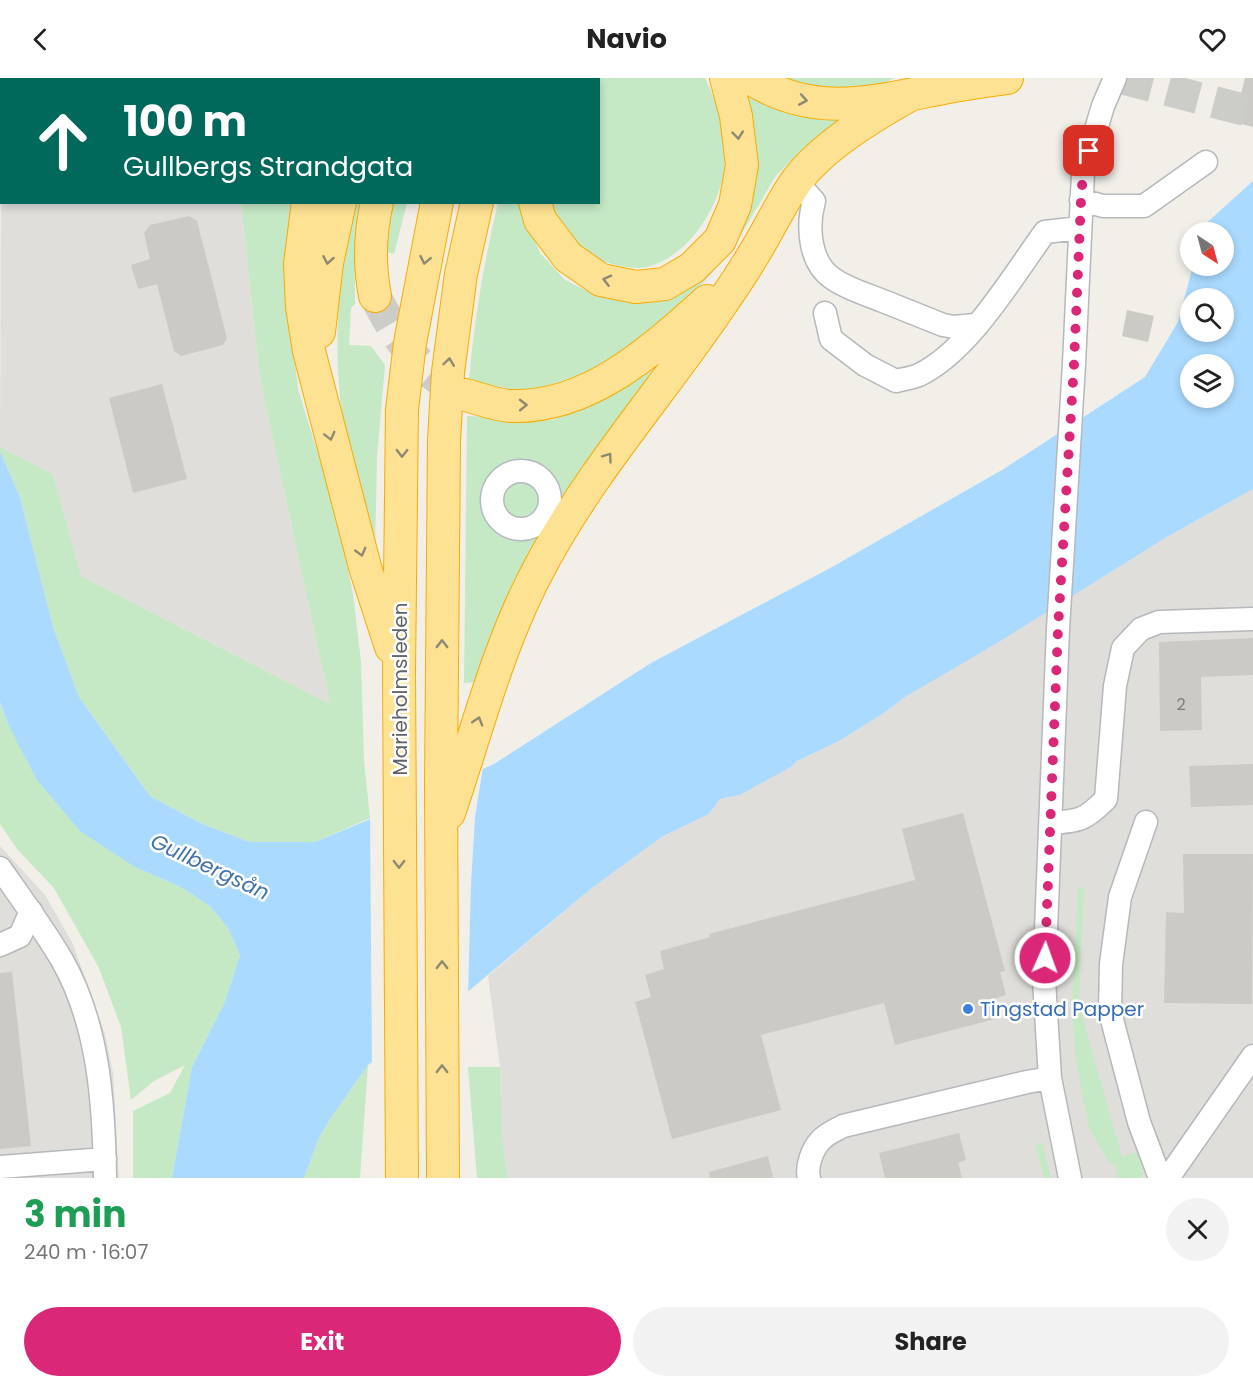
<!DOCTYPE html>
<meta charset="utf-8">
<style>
body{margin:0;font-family:Poppins,sans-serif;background:#f2f2f2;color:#222;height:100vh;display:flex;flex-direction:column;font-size:22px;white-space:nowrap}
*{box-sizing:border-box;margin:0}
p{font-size:20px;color:#767676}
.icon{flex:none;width:33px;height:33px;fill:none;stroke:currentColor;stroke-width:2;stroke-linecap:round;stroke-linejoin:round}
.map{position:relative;height:1100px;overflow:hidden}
.side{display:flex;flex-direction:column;background:#fff;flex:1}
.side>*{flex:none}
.banner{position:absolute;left:0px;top:0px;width:600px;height:126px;box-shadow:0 3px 9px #0003;background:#00695c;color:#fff;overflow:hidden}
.needle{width:39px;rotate:144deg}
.fabs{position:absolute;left:1180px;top:144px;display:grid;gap:12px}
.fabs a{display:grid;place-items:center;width:54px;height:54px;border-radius:50%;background:#fff;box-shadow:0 3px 9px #0003;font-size:30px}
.pin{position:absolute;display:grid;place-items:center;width:51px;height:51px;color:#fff;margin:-26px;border-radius:12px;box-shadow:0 3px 9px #0006}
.me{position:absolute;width:66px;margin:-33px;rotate:2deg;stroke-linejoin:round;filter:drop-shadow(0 0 4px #0008)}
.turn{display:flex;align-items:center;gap:21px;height:126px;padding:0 24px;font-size:27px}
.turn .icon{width:78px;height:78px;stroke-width:2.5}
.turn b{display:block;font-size:42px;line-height:51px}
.round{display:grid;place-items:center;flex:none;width:63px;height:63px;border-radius:32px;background:#f2f2f2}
.headline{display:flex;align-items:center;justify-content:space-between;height:102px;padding:0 24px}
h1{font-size:36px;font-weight:700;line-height:45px;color:#1e9e55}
.cta{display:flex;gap:12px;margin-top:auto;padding:12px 24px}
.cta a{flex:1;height:69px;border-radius:36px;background:#db2777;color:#fff;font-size:24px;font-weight:700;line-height:69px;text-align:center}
.cta a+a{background:#f2f2f2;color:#222}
header{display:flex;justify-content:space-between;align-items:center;height:78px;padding:0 24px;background:#fff;font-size:27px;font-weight:700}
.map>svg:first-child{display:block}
</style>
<header><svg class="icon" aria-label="back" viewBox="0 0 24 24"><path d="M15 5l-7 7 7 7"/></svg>Navio<svg class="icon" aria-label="heart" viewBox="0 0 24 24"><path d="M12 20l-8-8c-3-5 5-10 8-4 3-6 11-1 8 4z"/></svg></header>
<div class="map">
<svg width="1253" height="1100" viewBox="0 0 1253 1100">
<rect width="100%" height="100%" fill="#f1efe8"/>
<path fill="#e0deda" d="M 1,82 L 2,124 L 241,125 L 260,301 L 330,626 L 81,498 L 53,396 L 0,369 Z
M 1253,411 L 1253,1100 L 508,1100 L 502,1058 L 500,989 L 488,898 L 592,810 L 663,758 L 709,736 L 720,721 L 740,717 L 791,689 L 797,683 L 839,663 L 884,635 L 905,619 L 1165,460 Z
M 0,768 L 45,817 L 73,866 L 105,956 L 113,995 L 119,1100 L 0,1100 Z"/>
<path fill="#c5e8c5" d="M 89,0 L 283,0 L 92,2 Z
M 566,0 L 705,0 C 718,27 727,54 725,84 C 722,126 690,178 647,189 C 630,193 596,183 582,173 C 572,166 555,136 547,125 L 598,124 L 598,2 L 565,1 Z
M 775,0 L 895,0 C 875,10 848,15 825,12 C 809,11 791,4 775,0 Z
M 736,4 L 768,27 L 792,37 L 850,41 L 834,48 L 804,69 L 775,99 L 732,172 L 703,205 L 672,234 L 631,268 L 586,295 L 527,314 L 469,303 C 474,243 484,183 498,125 L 523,125 L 528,146 L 540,175 L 565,202 L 595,217 L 621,222 L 726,167 Z
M 241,125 L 292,125 L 289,148 L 289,231 L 298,311 L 335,431 L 353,516 L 361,584 L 364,683 L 370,740 L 315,764 L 250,764 L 202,746 L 150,718 L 79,619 L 53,549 L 20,419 L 0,373 L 0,369 L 53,396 L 81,498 L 330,626 L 260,301 Z
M 353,125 L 362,125 L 355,186 L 355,226 L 351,230 L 349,267 L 371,268 L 385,287 L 377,379 L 375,474 C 365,432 351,391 344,349 C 331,270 339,202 353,125 Z
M 392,125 L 407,125 L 394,176 L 387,174 Z
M 667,275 L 612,349 L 542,455 L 511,512 L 476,604 L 464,605 L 467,338 L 553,342 L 592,324 Z
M 0,625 L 8,646 L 135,789 L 181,809 L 210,828 L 228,850 L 240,877 L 225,924 L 192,989 L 172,1100 L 133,1100 L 133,1033 L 170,1015 L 185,987 L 154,1003 L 131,1022 L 121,949 L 99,890 L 54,810 L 17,771 L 0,746 Z
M 1080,809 L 1084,809 L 1079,927 L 1122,1079 L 1137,1074 L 1144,1095 L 1140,1100 L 1118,1100 L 1115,1087 L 1110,1085 L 1089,1050 L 1076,983 L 1072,929 L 1078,811 Z
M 368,987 L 360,1100 L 304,1100 L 318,1062 L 330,1041 Z
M 468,989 L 500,989 L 502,1058 L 508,1100 L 477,1100 Z
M 1042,1064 L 1051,1100 L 1044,1100 L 1035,1066 Z"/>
<path fill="#aadaff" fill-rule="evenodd" d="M 1253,103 L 1253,411 L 1165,460 L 997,565 L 905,619 L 884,635 L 839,663 L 797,683 L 791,689 L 740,717 L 720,721 L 709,736 L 663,758 L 592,810 L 471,911 L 368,987 L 330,1041 L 318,1062 L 304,1100 L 172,1100 L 192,989 L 225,924 L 240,877 L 228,850 L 210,828 L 181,809 L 135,789 L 80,753 L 37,702 L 8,646 L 0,624 L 0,373 L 20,419 L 53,549 L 79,619 L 150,718 L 202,746 L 250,764 L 315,764 L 421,720 L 494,686 L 651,585 L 832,489 L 1002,392 L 1145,299 L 1178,244 L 1193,188 L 1224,188 L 1224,154 L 1201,154 L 1202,149 ZM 1191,220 L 1224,220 L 1224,254 L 1191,254 ZM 1191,286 L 1224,286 L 1224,320 L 1191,320 Z"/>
<path fill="#f1efe8" d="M 483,689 L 475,739 L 471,806 L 468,917 L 372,986 L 370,740 Z"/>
<path fill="#cccac5" d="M 1245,0 L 1253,0 L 1253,49 L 1234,44 Z
M 189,138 L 197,143 L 227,260 L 223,267 L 181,278 L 174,273 L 157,206 L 138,211 L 131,187 L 150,181 L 144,155 L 150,147 Z
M 1127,232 L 1154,238 L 1148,264 L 1122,258 Z
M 162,306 L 187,401 L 133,415 L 109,320 Z
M 1253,560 L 1253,597 L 1201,599 L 1202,652 L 1160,653 L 1159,564 Z
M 1253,686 L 1253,727 L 1191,729 L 1189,688 Z
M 963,735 L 1005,893 L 1000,894 L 1006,917 L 990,922 L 995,941 L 895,967 L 884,925 L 761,957 L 781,1032 L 672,1061 L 635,924 L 651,919 L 645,897 L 664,891 L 660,873 L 710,859 L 709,856 L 915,802 L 902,751 Z
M 1183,776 L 1253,776 L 1252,926 L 1164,925 L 1166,834 L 1184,835 Z
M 12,894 L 31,1068 L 0,1071 L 0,895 Z
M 959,1055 L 966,1082 L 958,1085 L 962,1100 L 885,1100 L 879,1075 Z
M 768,1078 L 773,1100 L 710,1100 L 709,1094 Z"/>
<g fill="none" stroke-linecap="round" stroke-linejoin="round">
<path stroke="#ccccc8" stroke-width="32" stroke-dasharray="32 16" stroke-linecap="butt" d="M 1121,0 L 1253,34
M 375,218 C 399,264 417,293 466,317"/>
<g stroke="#b5b8bc" stroke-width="25">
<path id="minor" d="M 10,2 L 11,0
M 796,103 L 814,123 C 807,148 809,184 832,200 C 847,211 866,216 883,223 C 903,231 923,239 943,247 L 954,249 L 975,247
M 1081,122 L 1103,128 L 1144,128 L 1206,84
M 825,235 L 831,261 L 865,287 L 896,303 C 904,301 912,300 919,297 C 970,272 1012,199 1045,154 L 1079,150
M492 422a29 29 0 1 1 58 0a29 29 0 1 1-58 0Z
M 1146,744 L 1120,819 L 1111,886 L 1110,934 L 1139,1044 L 1160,1100
M 1051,745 C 1080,743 1085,742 1106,721 L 1115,608 L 1123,570 L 1141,551 L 1159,544 L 1253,541
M 0,790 C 21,820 43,850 62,882 C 99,947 104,1026 105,1100
M 0,867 L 20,858 L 31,833
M 0,1089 L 105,1081
M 809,1100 C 806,1089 812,1071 821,1062 C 826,1056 836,1052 843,1048 L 1027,1004 L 1050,1000
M 1070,1100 L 1050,1000 L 1044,902 L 1058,551 L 1074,286 L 1083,95 L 1103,28 L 1115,0
M 1168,1100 L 1253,978"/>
</g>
<g stroke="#f9ab00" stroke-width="34">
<path id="highway" d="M 63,0 L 65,2
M 750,0 C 814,41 873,24 943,10 C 964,6 986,3 1007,0
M 303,2 L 304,0
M 326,2 L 326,0
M 384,2 L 385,0
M 415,2 L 415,0
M 473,2 L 473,0
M 514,2 L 514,0
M 549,2 L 550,0
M 1,22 L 2,22
M 308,124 L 300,186 L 302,229 L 309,273 L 365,489 L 391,569
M 535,124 L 540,142 L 568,179 L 601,202 L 636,209 L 665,206 L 692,190 L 720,162 L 735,127 L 742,87 L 736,38 L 726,0
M 375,218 C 369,187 370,155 377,124
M 319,254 L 327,185 L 340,124
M 466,317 C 480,321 496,327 510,328 C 589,331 652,272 707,223
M 449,735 C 478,650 499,563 542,485 C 592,392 661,315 720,228 C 731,212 742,196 752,179 C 767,155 779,129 795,105 C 821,69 871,39 910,17
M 402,1100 L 399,593 L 402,332 L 410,265 L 437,124
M 443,1100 L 441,708 L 444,362 L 448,294 L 461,196 L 477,124"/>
</g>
<use href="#minor" stroke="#fff" stroke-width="22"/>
<use href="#highway" stroke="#fde293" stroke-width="32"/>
</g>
<defs><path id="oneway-chevron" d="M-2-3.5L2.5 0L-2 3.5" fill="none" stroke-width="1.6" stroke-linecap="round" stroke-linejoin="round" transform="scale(1.5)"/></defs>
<g stroke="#8e8975">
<use href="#oneway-chevron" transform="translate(803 22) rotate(10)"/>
<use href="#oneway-chevron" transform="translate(738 57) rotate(84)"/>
<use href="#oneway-chevron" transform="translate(328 182) rotate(100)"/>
<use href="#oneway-chevron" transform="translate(425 182) rotate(101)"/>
<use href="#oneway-chevron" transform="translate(607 202) rotate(-166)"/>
<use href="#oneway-chevron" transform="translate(449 284) rotate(-82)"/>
<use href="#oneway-chevron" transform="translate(523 327) rotate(-1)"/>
<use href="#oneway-chevron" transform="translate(330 358) rotate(76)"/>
<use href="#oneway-chevron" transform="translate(402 375) rotate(91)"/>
<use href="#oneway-chevron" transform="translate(608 379) rotate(-54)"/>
<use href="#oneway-chevron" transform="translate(361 474) rotate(75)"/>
<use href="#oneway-chevron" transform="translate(442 566) rotate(-90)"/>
<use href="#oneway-chevron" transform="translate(478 643) rotate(-73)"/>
<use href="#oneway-chevron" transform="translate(399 786) rotate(90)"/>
<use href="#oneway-chevron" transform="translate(442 887) rotate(-90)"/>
<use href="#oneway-chevron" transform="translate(442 991) rotate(-90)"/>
</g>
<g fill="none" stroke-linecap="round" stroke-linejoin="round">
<path stroke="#db2777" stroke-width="10" stroke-dasharray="0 18" d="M 1045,880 L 1058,551 L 1074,286 L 1081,122 L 1083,95 L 1089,73"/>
</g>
<circle fill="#3f7fe0" stroke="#fff" stroke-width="2" cx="968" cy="931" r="6"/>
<g text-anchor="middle" stroke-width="5" stroke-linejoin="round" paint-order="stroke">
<g font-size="16" fill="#7a7d7f">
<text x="1181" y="632">2</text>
</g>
<g font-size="20" fill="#5f6368" stroke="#fff">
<text transform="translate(400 611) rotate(-90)" y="7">Marieholmsleden</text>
</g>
<g font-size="20" fill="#366cbe" stroke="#fff" text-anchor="start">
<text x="980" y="938">Tingstad Papper</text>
</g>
<g font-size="21" font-style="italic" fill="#4174aa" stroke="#fff">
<text transform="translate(210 789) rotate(25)" y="7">Gullbergsån</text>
</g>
</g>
</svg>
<div class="fabs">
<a><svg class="needle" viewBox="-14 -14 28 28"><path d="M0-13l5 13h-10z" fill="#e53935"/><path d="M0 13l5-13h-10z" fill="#767676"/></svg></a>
<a><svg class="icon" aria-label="search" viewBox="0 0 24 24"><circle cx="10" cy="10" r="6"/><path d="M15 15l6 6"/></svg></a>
<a><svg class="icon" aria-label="layers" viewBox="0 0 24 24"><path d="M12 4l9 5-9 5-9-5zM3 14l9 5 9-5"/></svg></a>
</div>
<div class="pin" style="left:1089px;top:73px;background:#d93025"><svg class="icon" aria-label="arrive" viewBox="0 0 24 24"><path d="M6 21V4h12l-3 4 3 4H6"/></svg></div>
<svg class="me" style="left:1045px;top:880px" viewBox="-20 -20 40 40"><circle r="17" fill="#db2777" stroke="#fff" stroke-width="3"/><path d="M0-11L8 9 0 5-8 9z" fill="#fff"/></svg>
<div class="banner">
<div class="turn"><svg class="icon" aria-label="ahead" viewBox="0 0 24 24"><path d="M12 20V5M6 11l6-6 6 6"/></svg><div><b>100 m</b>Gullbergs Strandgata</div></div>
</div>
</div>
<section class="side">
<div class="headline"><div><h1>3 min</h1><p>240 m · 16:07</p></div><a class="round"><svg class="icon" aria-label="close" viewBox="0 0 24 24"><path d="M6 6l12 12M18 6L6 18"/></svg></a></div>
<div class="cta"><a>Exit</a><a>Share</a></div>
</section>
